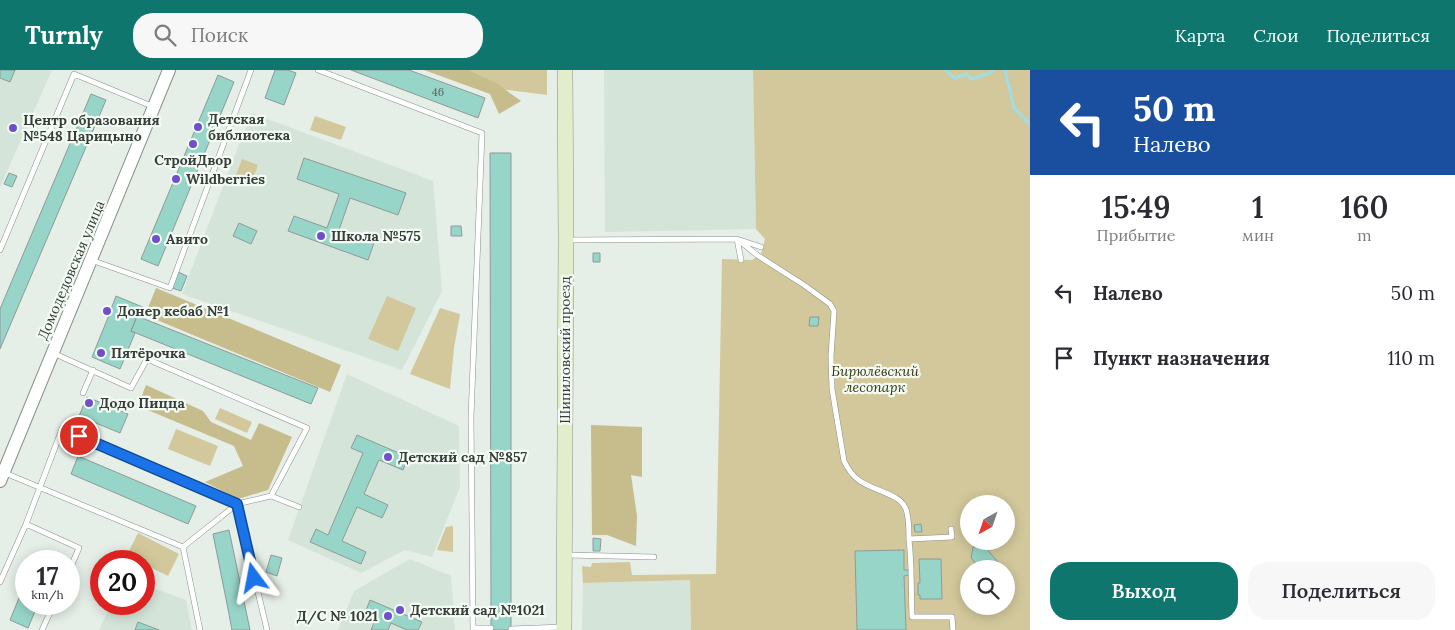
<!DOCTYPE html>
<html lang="ru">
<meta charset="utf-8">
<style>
body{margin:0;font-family:Lora,serif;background:#f7f7f7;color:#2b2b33;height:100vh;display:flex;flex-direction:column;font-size:19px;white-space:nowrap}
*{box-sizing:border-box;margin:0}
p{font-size:16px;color:#7c7c81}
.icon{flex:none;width:28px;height:28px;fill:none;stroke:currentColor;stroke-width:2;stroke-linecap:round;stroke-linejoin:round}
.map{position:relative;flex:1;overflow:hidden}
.drawer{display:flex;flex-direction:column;background:#fff;width:425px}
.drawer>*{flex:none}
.hud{background:#1a4fa0;color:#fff;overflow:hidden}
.needle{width:32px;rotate:220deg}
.controls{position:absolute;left:960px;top:425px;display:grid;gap:10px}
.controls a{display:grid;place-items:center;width:55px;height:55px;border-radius:50%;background:#fff;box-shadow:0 2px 12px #0003;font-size:25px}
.speed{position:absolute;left:15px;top:480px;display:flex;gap:10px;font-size:25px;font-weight:700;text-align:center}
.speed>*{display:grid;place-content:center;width:65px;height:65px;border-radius:50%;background:#fff;box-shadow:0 2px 12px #0003;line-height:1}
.speed small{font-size:12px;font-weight:400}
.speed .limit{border:8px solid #d22;background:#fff;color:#111}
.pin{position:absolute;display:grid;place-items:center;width:42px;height:42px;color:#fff;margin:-21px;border:2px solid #fff;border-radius:50%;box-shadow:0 1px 5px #0007}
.me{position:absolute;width:55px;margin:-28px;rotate:347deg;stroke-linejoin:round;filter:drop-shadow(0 0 4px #0008)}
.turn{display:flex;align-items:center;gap:18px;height:105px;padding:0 20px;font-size:22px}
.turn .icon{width:65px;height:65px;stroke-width:2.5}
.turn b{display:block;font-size:35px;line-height:42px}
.eta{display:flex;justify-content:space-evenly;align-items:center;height:85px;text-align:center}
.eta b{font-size:30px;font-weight:600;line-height:35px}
.button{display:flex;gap:10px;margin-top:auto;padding:10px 20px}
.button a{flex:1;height:58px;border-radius:20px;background:#0f766e;color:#fff;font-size:20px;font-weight:600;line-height:58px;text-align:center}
.button a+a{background:#f7f7f7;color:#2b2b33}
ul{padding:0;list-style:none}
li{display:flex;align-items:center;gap:15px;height:65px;padding:0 20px}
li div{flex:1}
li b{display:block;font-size:19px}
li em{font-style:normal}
header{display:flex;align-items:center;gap:30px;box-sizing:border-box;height:70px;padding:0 25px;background:#0f766e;color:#fff}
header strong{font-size:24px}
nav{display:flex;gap:28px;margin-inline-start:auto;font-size:18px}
.search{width:350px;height:45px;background:#f7f7f7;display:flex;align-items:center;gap:12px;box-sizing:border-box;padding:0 18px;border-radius:20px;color:#7c7c81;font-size:19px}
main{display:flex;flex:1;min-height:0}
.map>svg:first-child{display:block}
</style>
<header>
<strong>Turnly</strong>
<div class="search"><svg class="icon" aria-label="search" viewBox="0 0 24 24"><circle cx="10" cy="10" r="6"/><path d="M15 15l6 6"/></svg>Поиск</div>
<nav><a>Карта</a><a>Слои</a><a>Поделиться</a></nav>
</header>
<main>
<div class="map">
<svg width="1030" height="560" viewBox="0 0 1030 560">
<rect width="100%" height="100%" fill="#e5eee7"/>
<path fill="#d4e4d8" d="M 0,0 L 52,0 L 0,117 Z
M 604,0 L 753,0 L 756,159 L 605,162 Z
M 251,43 L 433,111 L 442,221 L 402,300 L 182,224 Z
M 347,304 L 459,356 L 460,417 L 432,487 L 405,480 L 361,503 L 288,470 Z
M 410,489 L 451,506 L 455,560 L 338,560 L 354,521 Z
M 690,510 L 691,560 L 582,560 L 583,513 Z
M 144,515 L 186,530 L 192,560 L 99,560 L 111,534 L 144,534 Z"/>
<path fill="#d2c89c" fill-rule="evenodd" d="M 445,0 L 547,0 L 547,25 L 500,19 Z
M 753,0 L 1030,0 L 1030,560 L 691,560 L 690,510 L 583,513 L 582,496 L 591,497 L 592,493 L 630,492 L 632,505 L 716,504 L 722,189 L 752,190 L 761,184 L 765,169 L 756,159 ZM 969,434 L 1006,434 L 1006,471 L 969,471 ZM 969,499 L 1006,499 L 1006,536 L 969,536 Z
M 315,46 L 346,57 L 341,70 L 310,60 Z
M 242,89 L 258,95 L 251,114 L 235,108 Z
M 387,226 L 416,238 L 398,281 L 368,269 Z
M 440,238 L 460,244 L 454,278 L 450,319 L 410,304 Z
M 220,338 L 252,352 L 247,363 L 215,349 Z
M 176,359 L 218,376 L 210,396 L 168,379 Z
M 453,456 L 453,482 L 437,480 L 446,457 Z
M 138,463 L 179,484 L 168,506 L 144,494 L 144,491 L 139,491 L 127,485 Z"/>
<path fill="#c7bc8c" d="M 424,0 L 468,0 L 496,13 L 521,31 L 499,44 L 490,24 Z
M 156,218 L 341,295 L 330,322 L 145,245 Z
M 146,315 L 203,341 L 211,352 L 251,370 L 259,353 L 292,367 L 268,420 L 238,429 L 205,412 L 243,396 L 234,376 L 138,336 Z
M 591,355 L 642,357 L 642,407 L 631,405 L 637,446 L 636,476 L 607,465 L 592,465 Z"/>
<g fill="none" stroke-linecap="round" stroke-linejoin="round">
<path stroke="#9fdee8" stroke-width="3" d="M 945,0 L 954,8 L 967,4 L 971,9 L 990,3 L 993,0
M 1005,0 L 1014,38 L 1030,54"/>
</g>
<path fill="#97d5c8" stroke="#8f9a98" d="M 0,0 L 15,0 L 10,12 L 0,8 Z
M 275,0 L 288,0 L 296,3 L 284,35 L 265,28 Z
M 351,0 L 409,0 L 485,28 L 478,48 Z
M 218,5 L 234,12 L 158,196 L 141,189 Z
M 91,24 L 106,30 L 0,279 L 0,239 Z
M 490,83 L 511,83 L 511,560 L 491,560 Z
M 304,88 L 406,123 L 398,145 L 350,128 L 339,160 L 374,173 L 368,190 L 288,161 L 294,146 L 327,158 L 339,124 L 297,109 Z
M 9,103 L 17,106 L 12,117 L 4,114 Z
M 239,153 L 257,161 L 251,174 L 233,166 Z
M 451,156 L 461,156 L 462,166 L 451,166 Z
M 593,183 L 600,183 L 600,192 L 593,192 Z
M 178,202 L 187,206 L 181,221 L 172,218 Z
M 116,226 L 145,238 L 141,247 L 137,246 L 131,261 L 135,263 L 120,299 L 92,287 L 109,245 L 105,243 L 108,237 L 111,239 Z
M 137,246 L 318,318 L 311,334 L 131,261 Z
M 810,247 L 819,247 L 818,256 L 809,256 Z
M 87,327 L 128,344 L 120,363 L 79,346 Z
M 357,365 L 408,387 L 403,400 L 379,390 L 364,424 L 388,435 L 382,448 L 357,437 L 342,471 L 366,482 L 361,494 L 310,472 L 316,459 L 328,465 L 363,383 L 351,378 Z
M 78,386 L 196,436 L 188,454 L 71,404 Z
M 921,454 L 922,462 L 915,462 L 914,455 Z
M 229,460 L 250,560 L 232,560 L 229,544 L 213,464 Z
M 593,468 L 601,469 L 600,481 L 593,481 Z
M 984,476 L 1004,499 L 981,499 L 971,488 L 973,477 Z
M 904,480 L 904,500 L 908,500 L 909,505 L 904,506 L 906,560 L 857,560 L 855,481 Z
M 271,485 L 282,488 L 277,506 L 266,502 Z
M 919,489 L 941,489 L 942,529 L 920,529 L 920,525 L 918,525 L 918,513 L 920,513 Z
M 26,511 L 26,534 L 38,534 L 28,558 L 10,550 Z
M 370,530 L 422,552 L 418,560 L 407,560 L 391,553 L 388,560 L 371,560 L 376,548 L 365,543 Z
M 138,552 L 159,560 L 135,560 Z"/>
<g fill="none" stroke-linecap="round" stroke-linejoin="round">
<g stroke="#88908a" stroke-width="6">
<path id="service" d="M 318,0 L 482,63 L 471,347 L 473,560
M 737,169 L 741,190
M 567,170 L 737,169 L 757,185 L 804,215 L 830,234 L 834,241 L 831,286 L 832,319 L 844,391 C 857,418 873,415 896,428 C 901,430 906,437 907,443 C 909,451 909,461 909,470 C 912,495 911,521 912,547 L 952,547 L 953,560
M 740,170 L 761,177
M 0,180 L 74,4 L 154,37
M 91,190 L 170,218 L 251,0
M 53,283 L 131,318 L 147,289 L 307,358 L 271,426
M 83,323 L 93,300
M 5,403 L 183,477 L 200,560
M 26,454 L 79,478 L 69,501
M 909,469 L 952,467 L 951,459
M 183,477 L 237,434 L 271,426 L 299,437
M 567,485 L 654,487
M 0,512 L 26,454 L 62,359 L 237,434 L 267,560
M 473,558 L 491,558
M 511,559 L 563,557
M 42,560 L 54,534"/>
</g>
<g stroke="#88908a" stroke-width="14">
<path id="tertiary" d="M 0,411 L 169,0"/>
</g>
<g stroke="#88908a" stroke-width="16">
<path id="secondary" d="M 564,560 L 566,170 L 565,0"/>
</g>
<use href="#service" stroke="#fff" stroke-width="5"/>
<use href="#tertiary" stroke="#fff" stroke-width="12"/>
<use href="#secondary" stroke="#e2edcb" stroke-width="15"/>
</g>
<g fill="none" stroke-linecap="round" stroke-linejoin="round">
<g stroke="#114b97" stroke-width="12">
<path id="route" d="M 79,366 L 237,434 L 254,508"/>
</g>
<use href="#route" stroke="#1a73e8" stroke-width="9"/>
</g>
<g fill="#7050ca" stroke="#f2fcf4" stroke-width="2">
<circle cx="198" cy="57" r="5"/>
<circle cx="13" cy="58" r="5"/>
<circle cx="193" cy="74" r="5"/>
<circle cx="176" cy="109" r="5"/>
<circle cx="321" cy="166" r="5"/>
<circle cx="156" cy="169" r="5"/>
<circle cx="107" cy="241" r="5"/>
<circle cx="101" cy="283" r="5"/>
<circle cx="89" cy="333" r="5"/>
<circle cx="388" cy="387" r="5"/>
<circle cx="400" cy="540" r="5"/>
<circle cx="388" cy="546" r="5"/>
</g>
<g text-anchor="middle" stroke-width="4.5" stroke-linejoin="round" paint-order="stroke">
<g font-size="11" fill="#50625d">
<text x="438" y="26">46</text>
</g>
<g font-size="14" font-weight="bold" fill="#383c39" stroke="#f2fcf4" text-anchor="start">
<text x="208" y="54">Детская<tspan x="208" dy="16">библиотека</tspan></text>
<text x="23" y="55">Центр образования<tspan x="23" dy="16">№548 Царицыно</tspan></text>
<text x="193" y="95" text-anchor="middle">СтройДвор</text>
<text x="186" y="114">Wildberries</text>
<text x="331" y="171">Школа №575</text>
<text x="166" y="174">Авито</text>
<text x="117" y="246">Донер кебаб №1</text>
<text x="111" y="288">Пятёрочка</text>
<text x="99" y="338">Додо Пицца</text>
<text x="398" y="392">Детский сад №857</text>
<text x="410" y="545">Детский сад №1021</text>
<text x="378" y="551" text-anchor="end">Д/C № 1021</text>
</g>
<g font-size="14" fill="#383c39" stroke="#f2fcf4">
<text transform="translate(71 200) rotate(-67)" y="5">Домодедовская улица</text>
<text transform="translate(565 280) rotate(-90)" y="5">Шипиловский проезд</text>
</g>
<g font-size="14" font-style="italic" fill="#3d340d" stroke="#f2fcf4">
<text x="875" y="306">Бирюлёвский<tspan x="875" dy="16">лесопарк</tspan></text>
</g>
</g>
</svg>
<div class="controls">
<a><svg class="needle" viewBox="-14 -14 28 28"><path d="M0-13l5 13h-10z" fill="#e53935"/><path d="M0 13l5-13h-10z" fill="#7c7c81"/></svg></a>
<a><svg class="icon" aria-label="search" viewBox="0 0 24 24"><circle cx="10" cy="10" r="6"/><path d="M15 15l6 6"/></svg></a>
</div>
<div class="speed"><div>17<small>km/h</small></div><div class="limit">20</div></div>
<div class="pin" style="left:79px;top:366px;background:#d93025"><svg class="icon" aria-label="arrive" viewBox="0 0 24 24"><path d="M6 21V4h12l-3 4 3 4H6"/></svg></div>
<svg class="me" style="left:254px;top:508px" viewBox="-20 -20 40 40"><path d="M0-17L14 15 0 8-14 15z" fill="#1a73e8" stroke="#fff" stroke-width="4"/></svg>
</div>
<section class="drawer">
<div class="hud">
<div class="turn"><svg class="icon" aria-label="left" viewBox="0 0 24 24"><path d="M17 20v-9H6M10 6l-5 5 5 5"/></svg><div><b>50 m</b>Налево</div></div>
</div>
<div class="eta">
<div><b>15:49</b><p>Прибытие</p></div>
<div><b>1</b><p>мин</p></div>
<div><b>160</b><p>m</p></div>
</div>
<ul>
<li><svg class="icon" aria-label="left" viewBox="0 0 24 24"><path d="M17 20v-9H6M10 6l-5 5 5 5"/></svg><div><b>Налево</b></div><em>50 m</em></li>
<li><svg class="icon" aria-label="arrive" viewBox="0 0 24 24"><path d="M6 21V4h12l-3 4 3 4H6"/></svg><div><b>Пункт назначения</b></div><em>110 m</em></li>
</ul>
<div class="button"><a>Выход</a><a>Поделиться</a></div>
</section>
</main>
